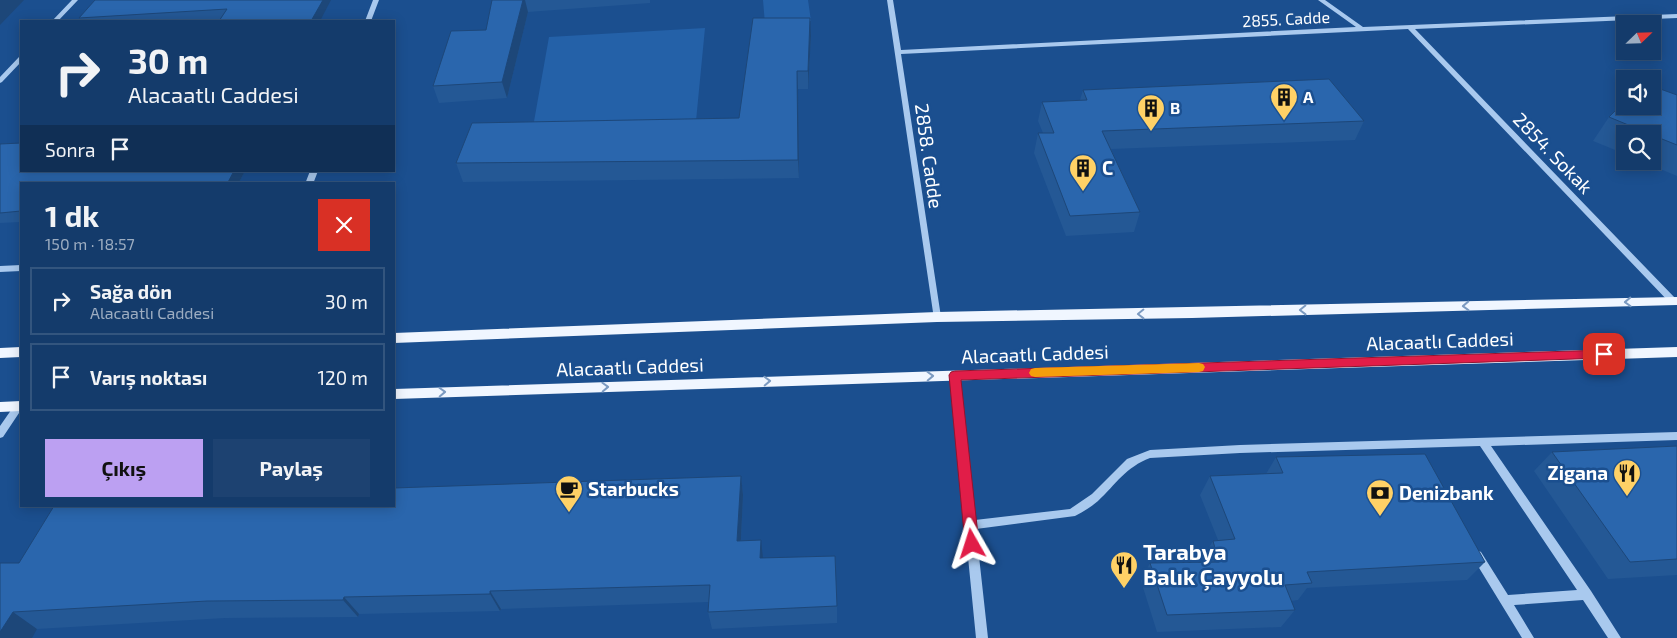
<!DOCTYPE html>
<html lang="tr">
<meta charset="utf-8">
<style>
body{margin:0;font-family:"Exo 2",sans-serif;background:#1d4271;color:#f1f3f6;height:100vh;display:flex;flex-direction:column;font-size:19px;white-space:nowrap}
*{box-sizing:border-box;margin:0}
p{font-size:16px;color:#9dadc1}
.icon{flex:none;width:28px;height:28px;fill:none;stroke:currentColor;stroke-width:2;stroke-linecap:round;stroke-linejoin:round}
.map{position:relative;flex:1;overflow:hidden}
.drawer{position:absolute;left:20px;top:182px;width:375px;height:325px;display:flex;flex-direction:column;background:#143b6b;border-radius:0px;box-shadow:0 2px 12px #0003,0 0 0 1px #33557e}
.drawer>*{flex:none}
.top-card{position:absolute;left:20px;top:20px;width:375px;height:152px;border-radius:0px;box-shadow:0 2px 12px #0003,0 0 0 1px #33557e;background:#143b6b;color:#f1f3f6;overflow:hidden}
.needle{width:32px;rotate:67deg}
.controls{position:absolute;left:1616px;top:15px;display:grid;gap:10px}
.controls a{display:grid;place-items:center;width:45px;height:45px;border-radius:0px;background:#143b6b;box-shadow:0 2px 12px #0003,0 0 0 1px #33557e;font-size:25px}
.pin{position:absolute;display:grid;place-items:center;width:42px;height:42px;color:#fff;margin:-21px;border-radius:10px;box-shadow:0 2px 8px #0006}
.me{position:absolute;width:55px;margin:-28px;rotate:354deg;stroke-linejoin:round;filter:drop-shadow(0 0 4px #0008)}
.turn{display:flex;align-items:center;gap:18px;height:105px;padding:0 25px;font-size:22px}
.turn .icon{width:65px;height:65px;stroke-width:2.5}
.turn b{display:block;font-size:35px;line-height:42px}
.then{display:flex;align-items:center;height:48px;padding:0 25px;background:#0003;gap:10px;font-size:19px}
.round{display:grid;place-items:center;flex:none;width:52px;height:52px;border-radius:0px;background:#1d4271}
.overview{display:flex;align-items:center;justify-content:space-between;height:85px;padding:0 25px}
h1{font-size:30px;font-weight:700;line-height:38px}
.action{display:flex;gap:10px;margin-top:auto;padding:10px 25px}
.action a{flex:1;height:58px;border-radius:0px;background:#bca0f2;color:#111;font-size:20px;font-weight:700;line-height:58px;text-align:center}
.action a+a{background:#1d4271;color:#f1f3f6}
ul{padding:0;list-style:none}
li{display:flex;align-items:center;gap:15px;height:68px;margin:0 10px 8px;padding:0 15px;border:2px solid #33557e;border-radius:0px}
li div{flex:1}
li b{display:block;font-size:19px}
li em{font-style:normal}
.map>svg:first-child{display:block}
</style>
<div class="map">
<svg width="1677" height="638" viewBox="0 0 1677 638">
<rect width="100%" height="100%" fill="#1b4f8f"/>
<path fill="#2461a8" d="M 763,0 L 808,0 L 811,21 L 765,24 Z
M 705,28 L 696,121 L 533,127 L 549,37 Z"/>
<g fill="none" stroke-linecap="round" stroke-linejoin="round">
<path fill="#a9c9ee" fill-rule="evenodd" d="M 72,0 L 78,0 L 58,21 L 52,21 Z
M 373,0 L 379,0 L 371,21 L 365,21 Z
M 887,0 L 893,0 L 901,50 L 1356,27 L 1318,0 L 1325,0 L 1363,27 L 1677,14 L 1677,18 L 1415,29 L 1676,299 L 1677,302 L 1673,304 L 1670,303 L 1408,29 L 901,54 L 941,317 L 940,319 L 934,319 Z
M 21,56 L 21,62 L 2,82 L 0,83 L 0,77 L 19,57 Z
M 310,171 L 318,171 L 313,184 L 305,184 Z
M 21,265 L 21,271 L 0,272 L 0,266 Z
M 955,371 L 958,372 L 960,375 L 975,520 L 1070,509 L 1092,494 L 1127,459 L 1150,450 L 1240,445 L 1677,432 L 1677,440 L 1491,446 L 1591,591 L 1621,638 L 1608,638 L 1583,600 L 1514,605 L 1534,638 L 1522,638 L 1473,558 L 1472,555 L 1473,552 L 1477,550 L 1481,552 L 1508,595 L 1577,590 L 1480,446 L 1240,453 L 1150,458 C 1126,467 1116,484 1098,501 C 1091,507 1083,512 1075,516 L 976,529 L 988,638 L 976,638 L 950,375 L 952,372 Z
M 19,402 L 21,403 L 21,410 L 3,437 L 0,438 L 0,426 L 16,403 Z"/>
<path fill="#f0f6ff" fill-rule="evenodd" d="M 1677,297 L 1677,305 L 1192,318 L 937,322 L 394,343 L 394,333 L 937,312 Z
M 21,347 L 21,357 L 0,358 L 0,348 Z
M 1677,347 L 1677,357 L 394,399 L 394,389 Z
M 21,401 L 21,411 L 0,412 L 0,402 Z"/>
</g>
<path fill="#245895" d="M 331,0 L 220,19 L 182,21 L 82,21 L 79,18 Z
M 492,0 L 650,0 L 650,3 L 528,12 L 507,98 L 439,103 L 433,86 L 486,30 Z
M 811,36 L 808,89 L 798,89 L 799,178 L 463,182 L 456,163 L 739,118 Z
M 1083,90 L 1364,121 L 1355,140 L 1111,149 L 1140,212 L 1134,232 L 1066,236 L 1034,153 L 1038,133 L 1043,133 L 1038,121 L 1042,102 L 1080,100 Z
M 1677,95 L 1677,176 L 1641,161 L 1652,161 L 1652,134 L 1625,134 L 1625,154 L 1593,141 L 1609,117 Z
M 0,144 L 245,171 L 238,184 L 21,184 L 21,222 L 0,223 Z
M 1677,446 L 1677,575 L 1608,579 L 1534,471 L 1552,452 Z
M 1276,457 L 1485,562 L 1467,580 L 1307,588 L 1298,600 L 1291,601 L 1295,610 L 1281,627 L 1157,632 L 1141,581 L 1150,563 L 1203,563 L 1202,559 L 1213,541 L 1218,540 L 1200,495 L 1210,476 L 1266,474 Z
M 741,476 L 743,495 L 741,541 L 763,558 L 837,606 L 837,623 L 712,629 L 708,612 L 709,602 L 501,609 L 500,611 L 359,614 L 358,617 L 225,618 L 37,629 L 0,638 L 19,563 Z"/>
<path fill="#1d4779" d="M 0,0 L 24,0 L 0,25 Z
M 323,0 L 331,0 L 320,21 L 311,21 Z
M 523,0 L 525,0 L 528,12 L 507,98 L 502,82 Z
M 810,18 L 811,36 L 808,89 L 808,71 Z
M 797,71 L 798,89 L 799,178 L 798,160 Z
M 234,171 L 245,171 L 238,184 L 227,184 Z
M 741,476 L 743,495 L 740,559 L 737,541 Z
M 761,540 L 763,558 L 762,576 L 760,558 Z
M 490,591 L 501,609 L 500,611 L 490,594 Z
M 344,597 L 359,614 L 358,617 L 343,600 Z
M 13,612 L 37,629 L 32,638 L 0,638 L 0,632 Z"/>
<path fill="#2a66ad" stroke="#1d4779" d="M 95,0 L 323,0 L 311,21 L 219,21 L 227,9 L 79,18 Z
M 492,0 L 523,0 L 502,82 L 433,86 L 451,31 L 486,30 Z
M 753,18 L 810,18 L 808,71 L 797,71 L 798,160 L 456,163 L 472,123 L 739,118 Z
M 1329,79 L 1364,121 L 1102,131 L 1140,212 L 1070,216 L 1038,133 L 1054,133 L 1042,102 L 1087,100 L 1083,90 Z
M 1652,86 L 1677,95 L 1677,145 L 1652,135 L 1652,134 L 1650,134 L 1609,117 L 1625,101 L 1625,106 L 1652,106 Z
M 21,143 L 21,171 L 234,171 L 227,184 L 21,184 L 21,211 L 0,213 L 0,144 Z
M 1677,446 L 1677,559 L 1630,562 L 1552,452 Z
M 1425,454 L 1485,562 L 1307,572 L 1312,583 L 1285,585 L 1295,610 L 1167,615 L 1150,563 L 1219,562 L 1213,541 L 1235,539 L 1210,476 L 1283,473 L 1276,457 Z
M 741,476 L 737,541 L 761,540 L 760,558 L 835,556 L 837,606 L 708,612 L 710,585 L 490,591 L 490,594 L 344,597 L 343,600 L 207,601 L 13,612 L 0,632 L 0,563 L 19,563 L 54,506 L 394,506 L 394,488 Z"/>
<defs><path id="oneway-chevron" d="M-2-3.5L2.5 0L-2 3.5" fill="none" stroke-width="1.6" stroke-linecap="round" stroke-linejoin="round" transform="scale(1.25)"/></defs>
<g stroke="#7b9ac1">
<use href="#oneway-chevron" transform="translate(1628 302) rotate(178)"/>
<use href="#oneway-chevron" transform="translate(1466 306) rotate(178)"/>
<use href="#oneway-chevron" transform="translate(1303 310) rotate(179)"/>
<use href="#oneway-chevron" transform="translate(1141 314) rotate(179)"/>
<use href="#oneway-chevron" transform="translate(930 376) rotate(-2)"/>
<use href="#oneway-chevron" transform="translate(767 381) rotate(-2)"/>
<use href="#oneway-chevron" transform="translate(605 387) rotate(-2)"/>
<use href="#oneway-chevron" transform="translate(442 392) rotate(-2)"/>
</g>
<path fill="#e11d48" stroke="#92132f" d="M 1604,350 L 1610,354 L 1604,358 L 961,380 L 979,544 L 977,548 L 972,550 L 967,548 L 965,544 L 949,375 L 951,372 L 955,371 Z"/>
<path fill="#f59e0b" d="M 1199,363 L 1203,364 L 1205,367 L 1203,371 L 1199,372 L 1035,377 L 1031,376 L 1029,373 L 1031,369 L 1035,368 Z"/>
<defs>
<g id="building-pin" transform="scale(1.4375)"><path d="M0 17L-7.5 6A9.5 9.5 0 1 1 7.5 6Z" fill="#ffd166" stroke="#1b4f8f"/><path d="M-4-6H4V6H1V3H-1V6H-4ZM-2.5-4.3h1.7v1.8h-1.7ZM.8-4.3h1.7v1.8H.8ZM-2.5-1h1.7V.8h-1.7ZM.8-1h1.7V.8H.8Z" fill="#111"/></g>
<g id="restaurant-pin" transform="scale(1.4375)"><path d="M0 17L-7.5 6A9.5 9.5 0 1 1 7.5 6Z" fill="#ffd166" stroke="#1b4f8f"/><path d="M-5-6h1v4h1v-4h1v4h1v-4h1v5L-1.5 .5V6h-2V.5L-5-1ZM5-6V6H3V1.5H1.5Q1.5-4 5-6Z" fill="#111"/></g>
<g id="cafe-pin" transform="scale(1.4375)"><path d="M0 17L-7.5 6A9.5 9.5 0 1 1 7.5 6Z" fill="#ffd166" stroke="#1b4f8f"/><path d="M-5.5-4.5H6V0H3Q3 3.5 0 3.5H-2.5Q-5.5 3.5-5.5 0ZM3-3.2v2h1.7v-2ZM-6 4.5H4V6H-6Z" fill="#111"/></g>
<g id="bank-pin" transform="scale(1.4375)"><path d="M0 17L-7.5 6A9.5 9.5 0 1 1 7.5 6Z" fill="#ffd166" stroke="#1b4f8f"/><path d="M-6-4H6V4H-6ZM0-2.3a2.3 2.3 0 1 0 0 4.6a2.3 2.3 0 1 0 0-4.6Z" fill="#111"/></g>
</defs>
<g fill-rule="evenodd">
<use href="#building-pin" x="1284" y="97"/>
<use href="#building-pin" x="1151" y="108"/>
<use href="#building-pin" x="1083" y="168"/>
<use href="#restaurant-pin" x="1627" y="473"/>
<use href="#cafe-pin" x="569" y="489"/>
<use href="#bank-pin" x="1380" y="493"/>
<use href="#restaurant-pin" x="1124" y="565"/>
</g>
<g text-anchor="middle" stroke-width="5" stroke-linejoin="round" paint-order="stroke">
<g font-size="16" fill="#fff" stroke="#1b4f8f">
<text transform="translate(1286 19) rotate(-3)" y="6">2855. Cadde</text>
</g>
<g font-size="16" font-weight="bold" fill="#fff" stroke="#1b4f8f" text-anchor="start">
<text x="1303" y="103">A</text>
<text x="1170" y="114">B</text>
</g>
<g font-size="19" fill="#fff" stroke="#1b4f8f">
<text transform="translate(1553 153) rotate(46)" y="7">2854. Sokak</text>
<text transform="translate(929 156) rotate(82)" y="7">2858. Cadde</text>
<text transform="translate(1440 341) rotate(-2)" y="7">Alacaatlı Caddesi</text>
<text transform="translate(1035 354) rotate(-2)" y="7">Alacaatlı Caddesi</text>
<text transform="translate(630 367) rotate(-2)" y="7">Alacaatlı Caddesi</text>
</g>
<g font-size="19" font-weight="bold" fill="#fff" stroke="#1b4f8f" text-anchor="start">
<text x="1102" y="175">C</text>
<text x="1608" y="480" text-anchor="end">Zigana</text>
<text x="588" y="496">Starbucks</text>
<text x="1399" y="500">Denizbank</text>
</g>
<g font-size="22" font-weight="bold" fill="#fff" stroke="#1b4f8f" text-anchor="start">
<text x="1143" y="560">Tarabya<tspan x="1143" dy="25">Balık Çayyolu</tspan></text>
</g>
</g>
</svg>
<div class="controls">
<a><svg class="needle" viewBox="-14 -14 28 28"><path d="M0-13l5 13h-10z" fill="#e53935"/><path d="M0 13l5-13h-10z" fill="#9dadc1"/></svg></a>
<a><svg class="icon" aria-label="sound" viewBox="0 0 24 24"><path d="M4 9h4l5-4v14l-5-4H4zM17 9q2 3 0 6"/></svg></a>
<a><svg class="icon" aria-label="search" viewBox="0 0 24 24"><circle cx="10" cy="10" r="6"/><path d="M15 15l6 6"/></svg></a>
</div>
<div class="pin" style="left:1604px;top:354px;background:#d93025"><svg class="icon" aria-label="arrive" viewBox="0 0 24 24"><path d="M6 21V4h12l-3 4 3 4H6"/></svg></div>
<svg class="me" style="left:972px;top:544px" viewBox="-20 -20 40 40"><path d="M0-17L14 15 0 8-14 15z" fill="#e11d48" stroke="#fff" stroke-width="4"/></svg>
<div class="top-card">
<div class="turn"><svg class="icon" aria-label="right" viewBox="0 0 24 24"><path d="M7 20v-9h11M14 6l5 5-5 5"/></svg><div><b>30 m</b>Alacaatlı Caddesi</div></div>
<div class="then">Sonra<svg class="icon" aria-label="arrive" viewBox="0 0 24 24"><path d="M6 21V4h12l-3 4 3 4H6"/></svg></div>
</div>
<section class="drawer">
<div class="overview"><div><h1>1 dk</h1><p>150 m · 18:57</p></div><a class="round" style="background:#d93025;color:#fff"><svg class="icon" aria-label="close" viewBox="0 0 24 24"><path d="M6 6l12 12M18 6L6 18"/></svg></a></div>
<ul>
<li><svg class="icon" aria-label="right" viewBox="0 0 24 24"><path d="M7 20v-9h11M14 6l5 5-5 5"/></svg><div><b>Sağa dön</b><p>Alacaatlı Caddesi</p></div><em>30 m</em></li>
<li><svg class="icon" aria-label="arrive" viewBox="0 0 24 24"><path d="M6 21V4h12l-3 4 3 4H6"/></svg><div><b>Varış noktası</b></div><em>120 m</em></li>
</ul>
<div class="action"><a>Çıkış</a><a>Paylaş</a></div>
</section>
</div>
